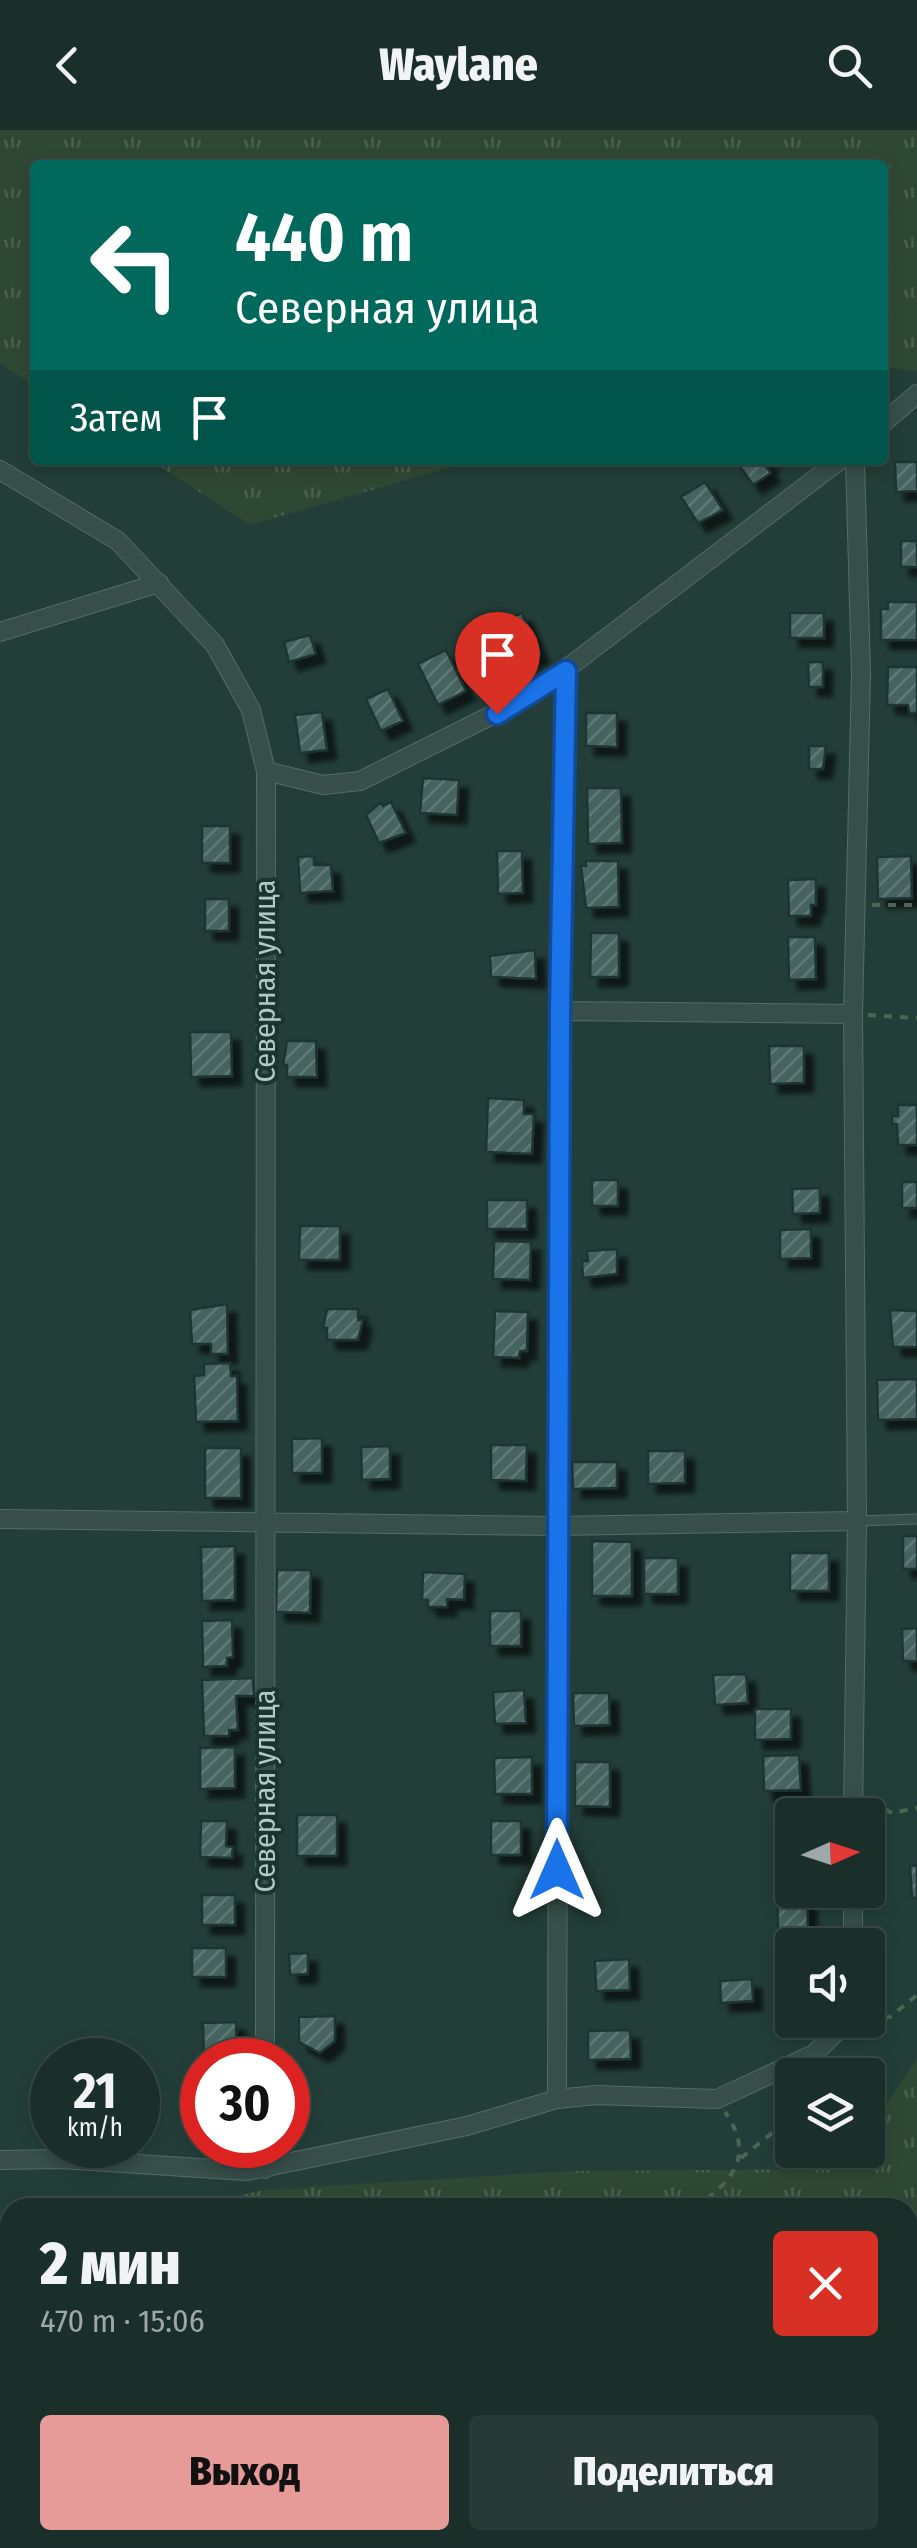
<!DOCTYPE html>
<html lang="ru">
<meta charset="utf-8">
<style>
body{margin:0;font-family:"Fira Sans Condensed",sans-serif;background:#273a36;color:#f1f3f6;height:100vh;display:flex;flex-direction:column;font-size:38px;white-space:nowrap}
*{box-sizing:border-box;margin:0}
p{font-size:32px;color:#9fa8a8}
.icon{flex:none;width:55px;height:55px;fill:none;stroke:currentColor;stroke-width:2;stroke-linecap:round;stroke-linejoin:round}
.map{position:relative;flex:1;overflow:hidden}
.drawer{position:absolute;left:0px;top:2068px;width:918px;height:352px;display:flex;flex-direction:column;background:#1a2e2a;border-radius:30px 30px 0 0;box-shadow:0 5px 15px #0003,0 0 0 2px #384a47}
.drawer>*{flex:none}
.banner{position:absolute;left:30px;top:30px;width:858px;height:305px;border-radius:10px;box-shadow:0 5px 15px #0003,0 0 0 2px #384a47;background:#00695c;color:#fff;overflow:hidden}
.needle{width:65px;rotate:87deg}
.fabs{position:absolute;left:775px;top:1668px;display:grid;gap:20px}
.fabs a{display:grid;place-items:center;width:110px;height:110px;border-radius:10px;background:#1a2e2a;box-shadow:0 5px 15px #0003,0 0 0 2px #384a47;font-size:50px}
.speed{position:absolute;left:30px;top:1908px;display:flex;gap:20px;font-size:50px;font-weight:700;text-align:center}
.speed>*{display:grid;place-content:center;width:130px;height:130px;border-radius:50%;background:#1a2e2a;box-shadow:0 5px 15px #0003,0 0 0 2px #384a47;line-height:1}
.speed small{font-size:25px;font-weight:400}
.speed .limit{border:15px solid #d22;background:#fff;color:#111}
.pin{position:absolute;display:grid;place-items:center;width:85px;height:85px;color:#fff;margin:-102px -42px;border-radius:50% 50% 50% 0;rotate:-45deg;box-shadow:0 0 10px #0007}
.pin .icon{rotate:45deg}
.me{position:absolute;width:110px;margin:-55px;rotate:0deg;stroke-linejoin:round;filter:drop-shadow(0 0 8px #0008)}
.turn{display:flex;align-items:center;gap:35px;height:210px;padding:0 40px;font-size:45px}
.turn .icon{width:130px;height:130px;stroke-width:2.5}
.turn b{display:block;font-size:70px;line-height:85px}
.then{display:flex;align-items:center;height:95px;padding:0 40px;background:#0003;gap:20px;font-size:38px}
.round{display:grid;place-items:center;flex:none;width:105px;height:105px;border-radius:10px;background:#273a36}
.overview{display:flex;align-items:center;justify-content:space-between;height:170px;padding:0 40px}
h1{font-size:60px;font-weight:800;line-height:75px}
.action{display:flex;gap:20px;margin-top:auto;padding:20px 40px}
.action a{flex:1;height:115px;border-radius:10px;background:#e69b98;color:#111;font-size:40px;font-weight:800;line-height:115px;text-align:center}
.action a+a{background:#273a36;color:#f1f3f6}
header{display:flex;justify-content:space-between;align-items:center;height:130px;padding:0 40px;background:#1a2e2a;font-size:45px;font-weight:800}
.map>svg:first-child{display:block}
</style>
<header><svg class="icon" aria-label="back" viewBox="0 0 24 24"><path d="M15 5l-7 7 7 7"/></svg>Waylane<svg class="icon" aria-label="search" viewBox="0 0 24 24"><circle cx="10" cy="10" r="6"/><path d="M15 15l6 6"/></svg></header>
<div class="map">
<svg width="917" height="2418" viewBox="0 0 917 2418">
<defs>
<pattern id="grass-tufts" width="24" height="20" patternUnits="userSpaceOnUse" patternTransform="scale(2.5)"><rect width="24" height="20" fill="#2f4833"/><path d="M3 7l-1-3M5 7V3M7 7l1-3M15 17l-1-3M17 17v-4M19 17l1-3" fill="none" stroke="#4b614f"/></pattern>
<pattern id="water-rules" width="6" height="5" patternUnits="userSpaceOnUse" patternTransform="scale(2.5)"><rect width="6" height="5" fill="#315f56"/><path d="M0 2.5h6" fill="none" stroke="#4c756d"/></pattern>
<pattern id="building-hatch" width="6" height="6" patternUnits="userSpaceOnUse" patternTransform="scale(2.5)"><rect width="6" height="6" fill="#47645f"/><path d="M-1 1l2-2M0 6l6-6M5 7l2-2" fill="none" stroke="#5f7974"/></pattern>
<filter id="shadow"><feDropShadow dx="9" dy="9" stdDeviation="2.5" flood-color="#0009"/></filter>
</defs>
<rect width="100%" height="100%" fill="#233e38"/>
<path fill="url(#grass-tufts)" d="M 0,0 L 917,0 L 917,241 L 883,237 L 882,35 L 35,35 L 35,256 L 0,233 Z
M 150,330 L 476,330 L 250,395 Z
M 917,1929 L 917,2137 L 908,2132 L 908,2078 L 181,2078 L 264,2060 L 570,2041 L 841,2039 L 855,2020 L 868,2020 L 868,2001 Z
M 10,2114 L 10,2395 L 0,2396 L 0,2116 Z
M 908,2185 L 917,2185 L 917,2258 L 908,2260 Z"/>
<path fill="#2f4833" d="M 917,2258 L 917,2418 L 193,2418 L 191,2410 L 908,2410 L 908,2260 Z"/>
<path fill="url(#water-rules)" d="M 908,2132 L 917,2137 L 917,2185 L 908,2185 Z"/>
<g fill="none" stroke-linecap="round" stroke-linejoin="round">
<path stroke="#315f56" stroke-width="5" d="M 0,2342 L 10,2336"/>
</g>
<path fill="url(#building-hatch)" stroke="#1e3530" stroke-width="2.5" filter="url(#shadow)" d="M 736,330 L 771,330 L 765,335 L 771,343 L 753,355 Z
M 895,332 L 917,332 L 917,361 L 896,362 Z
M 705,352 L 723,380 L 698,393 L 681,367 Z
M 901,411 L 917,411 L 917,437 L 901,437 Z
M 888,472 L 917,472 L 917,510 L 881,510 L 881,479 L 888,479 Z
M 522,483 L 540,524 L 517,535 L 498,494 Z
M 790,483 L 824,483 L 824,508 L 790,508 Z
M 310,505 L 316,524 L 289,532 L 284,512 Z
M 446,520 L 466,561 L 438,575 L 418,534 Z
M 808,532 L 823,532 L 823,557 L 809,557 Z
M 888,537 L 917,537 L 917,583 L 909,583 L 908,575 L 887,575 Z
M 388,559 L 403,591 L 381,601 L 366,569 Z
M 322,582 L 327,620 L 300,623 L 295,585 Z
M 586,583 L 617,583 L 617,617 L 586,616 Z
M 809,616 L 826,616 L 823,639 L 809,639 Z
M 423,648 L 459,650 L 457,685 L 420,683 Z
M 587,658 L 621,658 L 622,713 L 588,714 Z
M 381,672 L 383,676 L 391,672 L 406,703 L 379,713 L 366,685 Z
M 202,696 L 230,696 L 230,733 L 202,733 Z
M 497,721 L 522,721 L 523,763 L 498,764 Z
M 314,726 L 314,735 L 331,735 L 333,761 L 300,763 L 298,727 Z
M 911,726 L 912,768 L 878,769 L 877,727 Z
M 586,731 L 618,731 L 619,777 L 586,778 L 581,736 L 586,736 Z
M 816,749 L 816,775 L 811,775 L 811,786 L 789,786 L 788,750 Z
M 205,769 L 229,769 L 229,801 L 205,801 Z
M 591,803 L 619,803 L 619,847 L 590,847 Z
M 788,807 L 815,807 L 816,849 L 789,850 Z
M 535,820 L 536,849 L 491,847 L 490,826 Z
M 190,902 L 231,902 L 232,946 L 191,947 Z
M 287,911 L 316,911 L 317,947 L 287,947 L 287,935 L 283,935 Z
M 769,916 L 804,916 L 804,953 L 770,954 Z
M 488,968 L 524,970 L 524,984 L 534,984 L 532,1024 L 486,1022 Z
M 898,975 L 917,975 L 917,1015 L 898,1015 L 897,994 L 892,994 L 892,986 L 898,986 Z
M 592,1050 L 618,1050 L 618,1076 L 592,1076 Z
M 902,1052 L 917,1052 L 917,1078 L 902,1078 Z
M 820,1058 L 820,1083 L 793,1084 L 792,1059 Z
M 487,1070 L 527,1070 L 527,1099 L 487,1099 Z
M 300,1096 L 340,1096 L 340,1130 L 299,1130 Z
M 811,1099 L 811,1128 L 780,1129 L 780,1100 Z
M 494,1111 L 531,1112 L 530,1150 L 493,1149 Z
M 617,1119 L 617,1144 L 583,1148 L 582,1131 L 588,1131 L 587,1121 Z
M 227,1174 L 228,1224 L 211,1224 L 211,1214 L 192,1214 L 190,1180 Z
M 327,1179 L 358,1179 L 358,1190 L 363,1190 L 358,1210 L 327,1210 L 327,1198 L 323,1198 Z
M 890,1180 L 917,1181 L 917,1217 L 893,1217 Z
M 495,1181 L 528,1182 L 527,1221 L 520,1221 L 519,1228 L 493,1227 Z
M 230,1233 L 231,1246 L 237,1246 L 238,1291 L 196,1292 L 194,1246 L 204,1245 L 204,1234 Z
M 917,1249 L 917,1289 L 878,1290 L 877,1250 Z
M 322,1308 L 322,1343 L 292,1343 L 292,1309 Z
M 491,1315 L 527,1315 L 526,1351 L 491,1350 Z
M 390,1316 L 390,1349 L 362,1350 L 361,1317 Z
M 205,1318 L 241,1318 L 241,1368 L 205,1368 Z
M 648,1321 L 685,1321 L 685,1353 L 648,1354 Z
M 572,1332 L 617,1332 L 617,1358 L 573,1359 Z
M 903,1406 L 917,1406 L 917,1439 L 903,1439 Z
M 592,1411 L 632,1412 L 632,1466 L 592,1466 Z
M 235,1416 L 235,1470 L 202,1471 L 201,1417 Z
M 790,1423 L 829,1423 L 829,1461 L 790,1461 Z
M 644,1428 L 678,1428 L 678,1464 L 644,1464 Z
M 277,1440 L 311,1440 L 310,1483 L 276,1482 Z
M 423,1442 L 465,1444 L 464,1470 L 447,1469 L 447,1477 L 428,1477 L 428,1470 L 422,1470 Z
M 490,1481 L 521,1481 L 521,1516 L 490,1516 Z
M 232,1490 L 233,1527 L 227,1528 L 227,1536 L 203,1537 L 202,1491 Z
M 917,1498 L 917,1531 L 903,1531 L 902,1499 Z
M 746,1544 L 748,1573 L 715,1575 L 713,1545 Z
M 253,1548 L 254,1566 L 236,1566 L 238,1600 L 229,1600 L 229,1606 L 204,1606 L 202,1550 Z
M 524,1560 L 526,1593 L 495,1594 L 493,1562 Z
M 573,1563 L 609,1563 L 610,1595 L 574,1596 Z
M 755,1579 L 791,1579 L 791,1609 L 755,1610 Z
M 235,1617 L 235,1658 L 200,1659 L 200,1618 Z
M 799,1625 L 801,1660 L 764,1661 L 763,1626 Z
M 532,1627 L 532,1664 L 495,1664 L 494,1628 Z
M 575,1632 L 610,1632 L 610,1677 L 575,1676 Z
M 297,1685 L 337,1685 L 337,1726 L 297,1726 Z
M 201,1691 L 227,1691 L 226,1716 L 233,1717 L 232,1728 L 200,1727 Z
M 491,1691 L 521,1691 L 521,1725 L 491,1725 Z
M 917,1735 L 917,1768 L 912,1768 L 910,1736 Z
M 792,1757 L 807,1760 L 808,1800 L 778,1801 L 777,1758 Z
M 202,1765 L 235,1765 L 235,1795 L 202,1795 Z
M 192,1818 L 226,1818 L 226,1847 L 192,1847 Z
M 308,1823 L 308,1844 L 290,1845 L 289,1824 Z
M 629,1829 L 630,1860 L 596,1861 L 595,1831 Z
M 752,1849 L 753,1871 L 721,1873 L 720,1851 Z
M 335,1886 L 335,1911 L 320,1923 L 299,1912 L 299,1887 Z
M 236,1892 L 237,1930 L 204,1930 L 203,1893 Z
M 630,1900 L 631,1929 L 588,1930 L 588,1901 Z
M 194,1969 L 202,1969 L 202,1996 L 194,1995 Z"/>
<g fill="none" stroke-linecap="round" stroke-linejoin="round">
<g stroke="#556c67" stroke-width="11">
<path id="lane" d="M 857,1391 L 917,1389
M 908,2379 L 917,2392
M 187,2410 L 190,2418
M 382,2410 L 387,2418
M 590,2410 L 595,2418
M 791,2410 L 796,2418"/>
</g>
<g stroke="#556c67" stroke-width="20">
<path id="street" d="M 882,294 L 917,264
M 0,340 L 118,411 L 215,515 L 251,580 L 266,641 L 265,1930
M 0,502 L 159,453
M 266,641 L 323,655 L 360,651 L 532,565 L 840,330
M 560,881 L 853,884
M 0,1389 L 557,1396 L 857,1391
M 853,1685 L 857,1391 L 853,884 L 861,544 L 855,330
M 853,1815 L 853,1760
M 557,1969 L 560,881 L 566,541
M 265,2015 L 265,2039
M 0,2030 L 60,2029 L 247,2041 L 467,1996 L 557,1969 L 596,1965 L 717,1969 L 814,1924 L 848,1890"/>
</g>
<path stroke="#4c6554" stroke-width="4" stroke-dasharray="8 8" stroke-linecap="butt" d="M 872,775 L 917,775
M 868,885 L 917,888
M 871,1671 L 892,1683 L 917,1678
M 868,1890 L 890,1887 L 917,1865
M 741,2028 L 777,1999 L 792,1978
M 694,2078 C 734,2051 755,2025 725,1982"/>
<use href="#lane" stroke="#374e49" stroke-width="9"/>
<use href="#street" stroke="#374e49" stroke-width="18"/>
</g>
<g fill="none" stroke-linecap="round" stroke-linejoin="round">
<g stroke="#114b97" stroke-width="25">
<path id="route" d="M 497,584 L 566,541 L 560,881 L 557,1740"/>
</g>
<use href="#route" stroke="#1a73e8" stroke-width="18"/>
</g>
<g text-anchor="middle" stroke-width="8" stroke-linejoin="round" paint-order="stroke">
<g font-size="30" fill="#b3c9c5" stroke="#1c332e">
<text transform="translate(265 851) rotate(-90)" y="10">Северная улица</text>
<text transform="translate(265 1661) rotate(-90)" y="10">Северная улица</text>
</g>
</g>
</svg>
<div class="fabs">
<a><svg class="needle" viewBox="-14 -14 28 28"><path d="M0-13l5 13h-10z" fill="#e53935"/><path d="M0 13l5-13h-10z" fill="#9fa8a8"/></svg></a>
<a><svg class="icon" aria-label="sound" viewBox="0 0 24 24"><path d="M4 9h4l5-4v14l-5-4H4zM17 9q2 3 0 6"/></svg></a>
<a><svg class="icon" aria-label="layers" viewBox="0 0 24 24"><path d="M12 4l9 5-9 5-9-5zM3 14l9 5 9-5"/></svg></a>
</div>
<div class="speed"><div>21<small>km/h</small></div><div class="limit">30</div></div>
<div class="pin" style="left:497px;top:584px;background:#d93025"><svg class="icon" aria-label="arrive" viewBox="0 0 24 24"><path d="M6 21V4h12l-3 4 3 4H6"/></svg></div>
<svg class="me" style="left:557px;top:1740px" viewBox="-20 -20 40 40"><path d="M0-17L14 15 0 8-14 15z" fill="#1a73e8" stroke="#fff" stroke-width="4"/></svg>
<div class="banner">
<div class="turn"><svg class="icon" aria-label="left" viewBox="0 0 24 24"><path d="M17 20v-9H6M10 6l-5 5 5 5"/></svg><div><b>440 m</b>Северная улица</div></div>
<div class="then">Затем<svg class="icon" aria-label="arrive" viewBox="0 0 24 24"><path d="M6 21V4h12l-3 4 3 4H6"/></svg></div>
</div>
<section class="drawer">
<div class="overview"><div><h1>2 мин</h1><p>470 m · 15:06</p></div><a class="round" style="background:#d93025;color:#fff"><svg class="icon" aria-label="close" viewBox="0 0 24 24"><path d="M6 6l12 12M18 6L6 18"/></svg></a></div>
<div class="action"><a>Выход</a><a>Поделиться</a></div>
</section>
</div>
